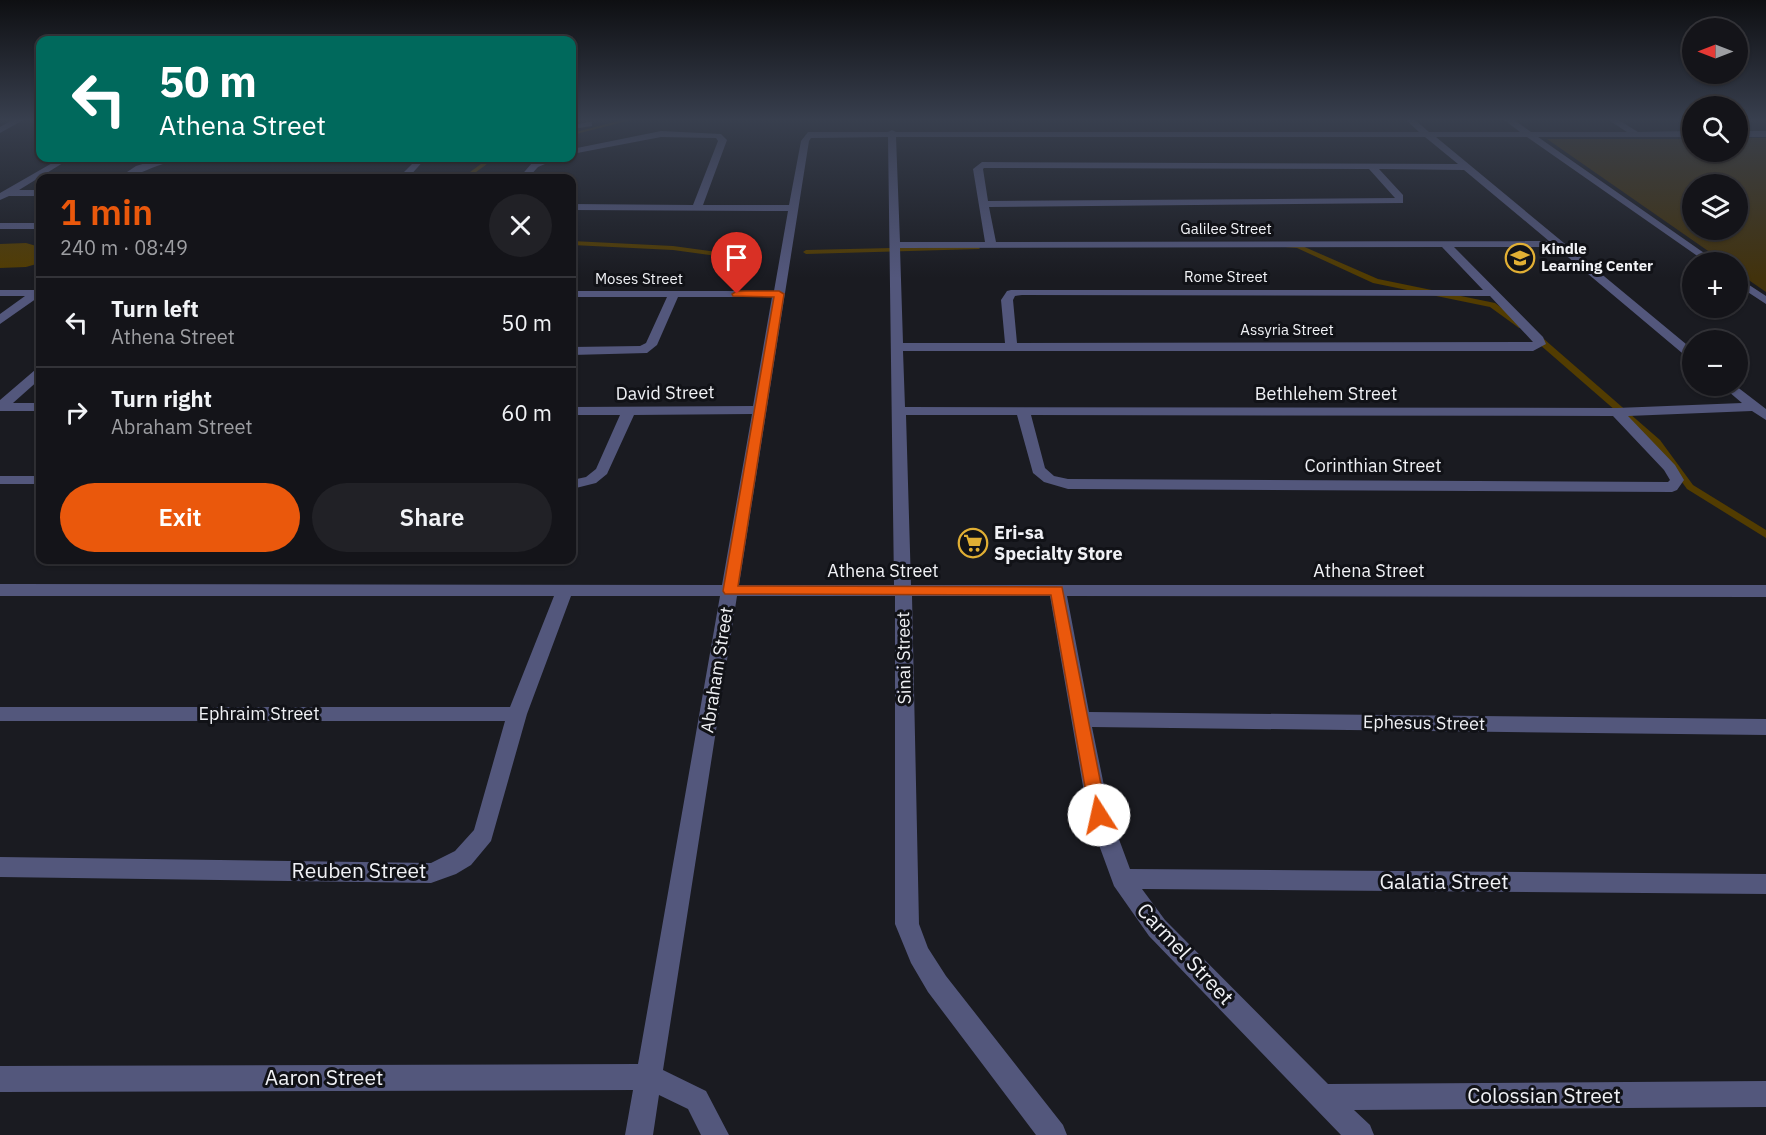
<!DOCTYPE html>
<meta charset="utf-8">
<style>
body{margin:0;font-family:"IBM Plex Sans",sans-serif;background:#212126;color:#f1f3f6;height:100vh;display:flex;flex-direction:column;font-size:22px;white-space:nowrap}
*{box-sizing:border-box;margin:0}
p{font-size:20px;color:#9d9ea2}
.icon{flex:none;width:33px;height:33px;fill:none;stroke:currentColor;stroke-width:2;stroke-linecap:round;stroke-linejoin:round}
.map{position:relative;flex:1;overflow:hidden}
.sheet{position:absolute;left:36px;top:174px;width:540px;height:390px;display:flex;flex-direction:column;background:#141419;border-radius:12px;box-shadow:0 2px 4px #0004,0 0 0 2px #333338}
.sheet>*{flex:none}
.banner{position:absolute;left:36px;top:36px;width:540px;height:126px;border-radius:12px;box-shadow:0 2px 4px #0004,0 0 0 2px #333338;background:#00695c;color:#fff;overflow:hidden}
.needle{width:39px;rotate:270deg}
.buttons{position:absolute;left:1682px;top:18px;display:grid;gap:12px}
.buttons a{display:grid;place-items:center;width:66px;height:66px;border-radius:50%;background:#141419;box-shadow:0 2px 4px #0004,0 0 0 2px #333338;font-size:30px}
.pin{position:absolute;display:grid;place-items:center;width:51px;height:51px;color:#fff;margin:-62px -26px;border-radius:50% 50% 50% 0;rotate:-45deg;box-shadow:0 0 6px #0007}
.pin .icon{rotate:45deg}
.me{position:absolute;width:66px;margin:-33px;rotate:350deg;stroke-linejoin:round;filter:drop-shadow(0 0 4px #0008)}
.turn{display:flex;align-items:center;gap:21px;height:126px;padding:0 24px;font-size:27px}
.turn .icon{width:78px;height:78px;stroke-width:2.5}
.turn b{display:block;font-size:42px;line-height:51px}
.round{display:grid;place-items:center;flex:none;width:63px;height:63px;border-radius:32px;background:#212126}
.head{display:flex;align-items:center;justify-content:space-between;height:102px;padding:0 24px}
h1{font-size:36px;font-weight:600;line-height:45px;color:#ea580c}
.button{display:flex;gap:12px;margin-top:auto;padding:12px 24px}
.button a{flex:1;height:69px;border-radius:36px;background:#ea580c;color:#fff;font-size:24px;font-weight:600;line-height:69px;text-align:center}
.button a+a{background:#212126;color:#f1f3f6}
ul{padding:0;list-style:none}
li{display:flex;align-items:center;gap:18px;height:90px;padding:0 24px;border-top:2px solid #333338}
li div{flex:1}
li b{display:block;font-size:22px}
li em{font-style:normal}
.map>svg:first-child{display:block}
</style>
<div class="map">
<svg width="1766" height="1135" viewBox="0 0 1766 1135">
<rect width="100%" height="100%" fill="#1a1b21"/>
<path fill="#42320c" fill-rule="evenodd" d="M 1737,138 L 1766,138 L 1766,292 L 1737,272 L 1737,262 L 1724,262 L 1547,139 L 1692,139 L 1692,152 L 1737,152 ZM 1692,184 L 1737,184 L 1737,230 L 1692,230 Z"/>
<g fill="none" stroke-linecap="round" stroke-linejoin="round">
<path fill="#523c01" fill-rule="evenodd" d="M 626,119 L 635,119 L 572,135 L 572,133 Z
M 489,158 L 495,158 L 468,178 L 462,178 Z
M 572,241 L 673,246 L 717,252 L 754,251 L 757,253 L 754,255 L 717,256 L 673,250 L 572,245 Z
M 1287,244 L 1300,245 L 1378,279 L 1495,303 L 1526,326 L 1519,328 L 1490,307 L 1373,283 L 1297,248 L 1285,247 L 1284,246 Z
M 977,246 L 980,248 L 979,249 L 806,254 L 803,252 L 806,250 Z
M 40,253 L 40,257 L 26,257 L 23,255 L 26,253 Z
M 1531,333 L 1537,333 L 1660,440 L 1693,485 L 1766,530 L 1766,538 L 1687,489 L 1654,444 L 1531,337 Z"/>
<path fill="#523c01" fill-rule="evenodd" d="M 26,243 L 40,247 L 40,263 L 26,267 L 0,268 L 0,244 Z"/>
<path fill="#53577c" fill-rule="evenodd" d="M 1405,119 L 1414,119 L 1429,132 L 1520,132 L 1503,119 L 1513,119 L 1531,132 L 1627,132 L 1607,119 L 1617,119 L 1638,132 L 1692,131 L 1692,137 L 1538,137 L 1717,262 L 1706,262 L 1527,137 L 1436,137 L 1692,349 L 1692,359 L 1688,358 L 1556,247 L 1454,247 L 1543,337 L 1546,344 L 1533,351 L 903,351 L 905,407 L 1617,408 L 1742,403 L 1722,386 L 1736,386 L 1766,409 L 1766,420 L 1752,411 L 1628,416 L 1675,465 L 1684,480 L 1677,490 L 1672,492 L 1068,489 L 1044,482 L 1033,473 L 1017,415 L 906,415 L 911,585 L 1766,585 L 1766,597 L 1067,596 L 1089,712 L 1766,719 L 1766,735 L 1092,727 L 1110,815 L 1130,869 L 1766,874 L 1766,894 L 1142,889 L 1165,920 L 1328,1084 L 1766,1081 L 1766,1107 L 1354,1110 L 1370,1125 L 1374,1135 L 1341,1135 L 1149,936 L 1114,886 L 1088,815 L 1050,596 L 912,596 L 919,924 L 928,948 L 946,976 L 1063,1125 L 1067,1135 L 1036,1135 L 928,992 L 911,963 L 895,924 L 895,596 L 737,596 L 663,1070 L 706,1091 L 729,1135 L 701,1135 L 688,1109 L 659,1095 L 653,1135 L 625,1135 L 633,1090 L 0,1092 L 0,1066 L 638,1064 L 720,596 L 571,596 L 527,714 L 491,841 L 471,865 L 456,874 L 431,883 L 0,877 L 0,857 L 431,863 L 455,851 L 474,830 L 505,721 L 0,721 L 0,707 L 510,707 L 554,596 L 0,596 L 0,584 L 722,585 L 752,414 L 634,415 L 607,474 L 596,483 L 572,489 L 572,480 L 586,477 L 596,469 L 620,415 L 572,415 L 572,407 L 753,406 L 772,297 L 678,297 L 657,345 L 647,353 L 572,355 L 572,347 L 640,346 L 646,343 L 667,297 L 572,297 L 572,291 L 774,291 L 788,211 L 572,210 L 572,204 L 693,205 L 718,141 L 716,138 L 661,137 L 572,154 L 572,149 L 661,131 L 721,134 L 727,140 L 703,205 L 789,205 L 801,141 L 808,132 L 888,132 L 892,130 L 896,132 L 1419,132 ZM 888,137 L 894,585 L 739,585 L 809,141 L 811,138 ZM 896,137 L 1425,137 L 1458,164 L 982,162 L 973,169 L 985,242 L 900,242 ZM 984,168 L 1369,169 L 1395,198 L 988,201 L 983,169 ZM 1379,169 L 1464,170 L 1549,241 L 996,242 L 989,207 L 1403,203 L 1403,195 ZM 1442,247 L 1483,290 L 1011,290 L 1007,291 L 1001,300 L 1005,343 L 903,343 L 900,248 ZM 1022,295 L 1490,296 L 1533,342 L 1017,343 L 1013,300 L 1015,296 ZM 1031,415 L 1613,416 L 1664,470 L 1670,480 L 1668,482 L 1068,479 L 1054,476 L 1045,468 Z
M 589,122 L 592,122 L 592,126 L 572,129 L 572,125 Z
M 1737,131 L 1766,131 L 1766,137 L 1737,137 Z
M 61,158 L 71,158 L 19,190 L 40,190 L 40,196 L 9,196 L 0,200 L 0,193 Z
M 162,158 L 426,158 L 408,178 L 398,178 L 412,164 L 163,164 C 149,168 130,179 118,178 L 136,166 Z
M 548,158 L 559,158 L 538,167 L 528,178 L 519,178 L 532,163 Z
M 0,223 L 40,223 L 40,229 L 0,229 Z
M 1737,277 L 1766,296 L 1766,304 L 1737,285 Z
M 0,290 L 40,290 L 40,296 L 0,324 L 0,314 L 25,296 L 0,296 Z
M 40,369 L 40,379 L 13,403 L 40,403 L 40,411 L 0,411 L 0,400 L 35,370 Z
M 0,476 L 40,476 L 40,484 L 0,484 Z"/>
<path fill="#53577c" fill-rule="evenodd" d="M 14,119 L 25,119 L 0,133 L 0,127 Z"/>
</g>
<linearGradient id="sky" x2="0" y2="1"><stop stop-color="#0e0f12"/><stop offset="0.43" stop-color="#383f4e"/><stop offset="1" stop-color="#383f4e" stop-opacity="0"/></linearGradient>
<rect width="1766" height="278" fill="url(#sky)"/>
<path fill="#ea580c" stroke="#983908" stroke-width="1.5" d="M 737,291 L 779,291 L 784,294 L 738,586 L 1062,587 L 1107,815 L 1105,820 L 1099,822 L 1092,820 L 1090,815 L 1051,595 L 725,594 L 723,591 L 774,297 L 733,296 L 732,294 Z"/>
<defs>
<g id="school-ring" transform="scale(1.5)"><circle r="9.5" fill="#111217" stroke="#e1af34" stroke-width="1.5"/><path d="M0-5L7-2L0 1L-7-2ZM-4 1L0 2.5L4 1V4Q0 6-4 4Z" fill="#e1af34"/></g>
<g id="supermarket-ring" transform="scale(1.5)"><circle r="9.5" fill="#111217" stroke="#e1af34" stroke-width="1.5"/><path d="M-6-5.5h2.5l.6 2H6L4.5 2H-2.5L-4.4-4H-6ZM-1.5 3.2a1.3 1.3 0 1 0 .1 0ZM3 3.2a1.3 1.3 0 1 0 .1 0Z" fill="#e1af34"/></g>
</defs>
<g fill-rule="evenodd">
<use href="#school-ring" x="1520" y="258"/>
<use href="#supermarket-ring" x="973" y="543"/>
</g>
<g text-anchor="middle" stroke-width="6" stroke-linejoin="round" paint-order="stroke">
<g font-size="15" fill="#f0f1f5" stroke="#111217">
<text x="1226" y="234">Galilee Street</text>
<text x="1226" y="282">Rome Street</text>
<text x="639" y="284">Moses Street</text>
<text x="1287" y="335">Assyria Street</text>
</g>
<g font-size="15" font-weight="bold" fill="#f0f1f5" stroke="#111217" text-anchor="start">
<text x="1541" y="254">Kindle<tspan x="1541" dy="17">Learning Center</tspan></text>
</g>
<g font-size="18" fill="#f0f1f5" stroke="#111217">
<text transform="translate(665 393) rotate(-1)" y="6">David Street</text>
<text x="1326" y="400">Bethlehem Street</text>
<text x="1373" y="472">Corinthian Street</text>
<text x="883" y="577">Athena Street</text>
<text x="1369" y="577">Athena Street</text>
<text transform="translate(904 658) rotate(-91)" y="6">Sinai Street</text>
<text transform="translate(717 670) rotate(-81)" y="6">Abraham Street</text>
<text x="259" y="720">Ephraim Street</text>
<text transform="translate(1424 723) rotate(1)" y="6">Ephesus Street</text>
</g>
<g font-size="18" font-weight="bold" fill="#f0f1f5" stroke="#111217" text-anchor="start">
<text x="994" y="539">Eri-sa<tspan x="994" dy="21">Specialty Store</tspan></text>
</g>
<g font-size="21" fill="#f0f1f5" stroke="#111217">
<text x="359" y="878">Reuben Street</text>
<text x="1444" y="889">Galatia Street</text>
<text transform="translate(1185 954) rotate(47)" y="7">Carmel Street</text>
<text x="324" y="1085">Aaron Street</text>
<text x="1544" y="1103">Colossian Street</text>
</g>
</g>
</svg>
<div class="buttons">
<a><svg class="needle" viewBox="-14 -14 28 28"><path d="M0-13l5 13h-10z" fill="#e53935"/><path d="M0 13l5-13h-10z" fill="#9d9ea2"/></svg></a>
<a><svg class="icon" aria-label="search" viewBox="0 0 24 24"><circle cx="10" cy="10" r="6"/><path d="M15 15l6 6"/></svg></a>
<a><svg class="icon" aria-label="layers" viewBox="0 0 24 24"><path d="M12 4l9 5-9 5-9-5zM3 14l9 5 9-5"/></svg></a>
<a>+</a>
<a>−</a>
</div>
<div class="pin" style="left:737px;top:294px;background:#d93025"><svg class="icon" aria-label="arrive" viewBox="0 0 24 24"><path d="M6 21V4h12l-3 4 3 4H6"/></svg></div>
<svg class="me" style="left:1099px;top:815px" viewBox="-20 -20 40 40"><circle r="19" fill="#fff"/><path d="M0-13L10 11 0 6-10 11z" fill="#ea580c"/></svg>
<div class="banner">
<div class="turn"><svg class="icon" aria-label="left" viewBox="0 0 24 24"><path d="M17 20v-9H6M10 6l-5 5 5 5"/></svg><div><b>50 m</b>Athena Street</div></div>
</div>
<section class="sheet">
<div class="head"><div><h1>1 min</h1><p>240 m · 08:49</p></div><a class="round"><svg class="icon" aria-label="close" viewBox="0 0 24 24"><path d="M6 6l12 12M18 6L6 18"/></svg></a></div>
<ul>
<li><svg class="icon" aria-label="left" viewBox="0 0 24 24"><path d="M17 20v-9H6M10 6l-5 5 5 5"/></svg><div><b>Turn left</b><p>Athena Street</p></div><em>50 m</em></li>
<li><svg class="icon" aria-label="right" viewBox="0 0 24 24"><path d="M7 20v-9h11M14 6l5 5-5 5"/></svg><div><b>Turn right</b><p>Abraham Street</p></div><em>60 m</em></li>
</ul>
<div class="button"><a>Exit</a><a>Share</a></div>
</section>
</div>
